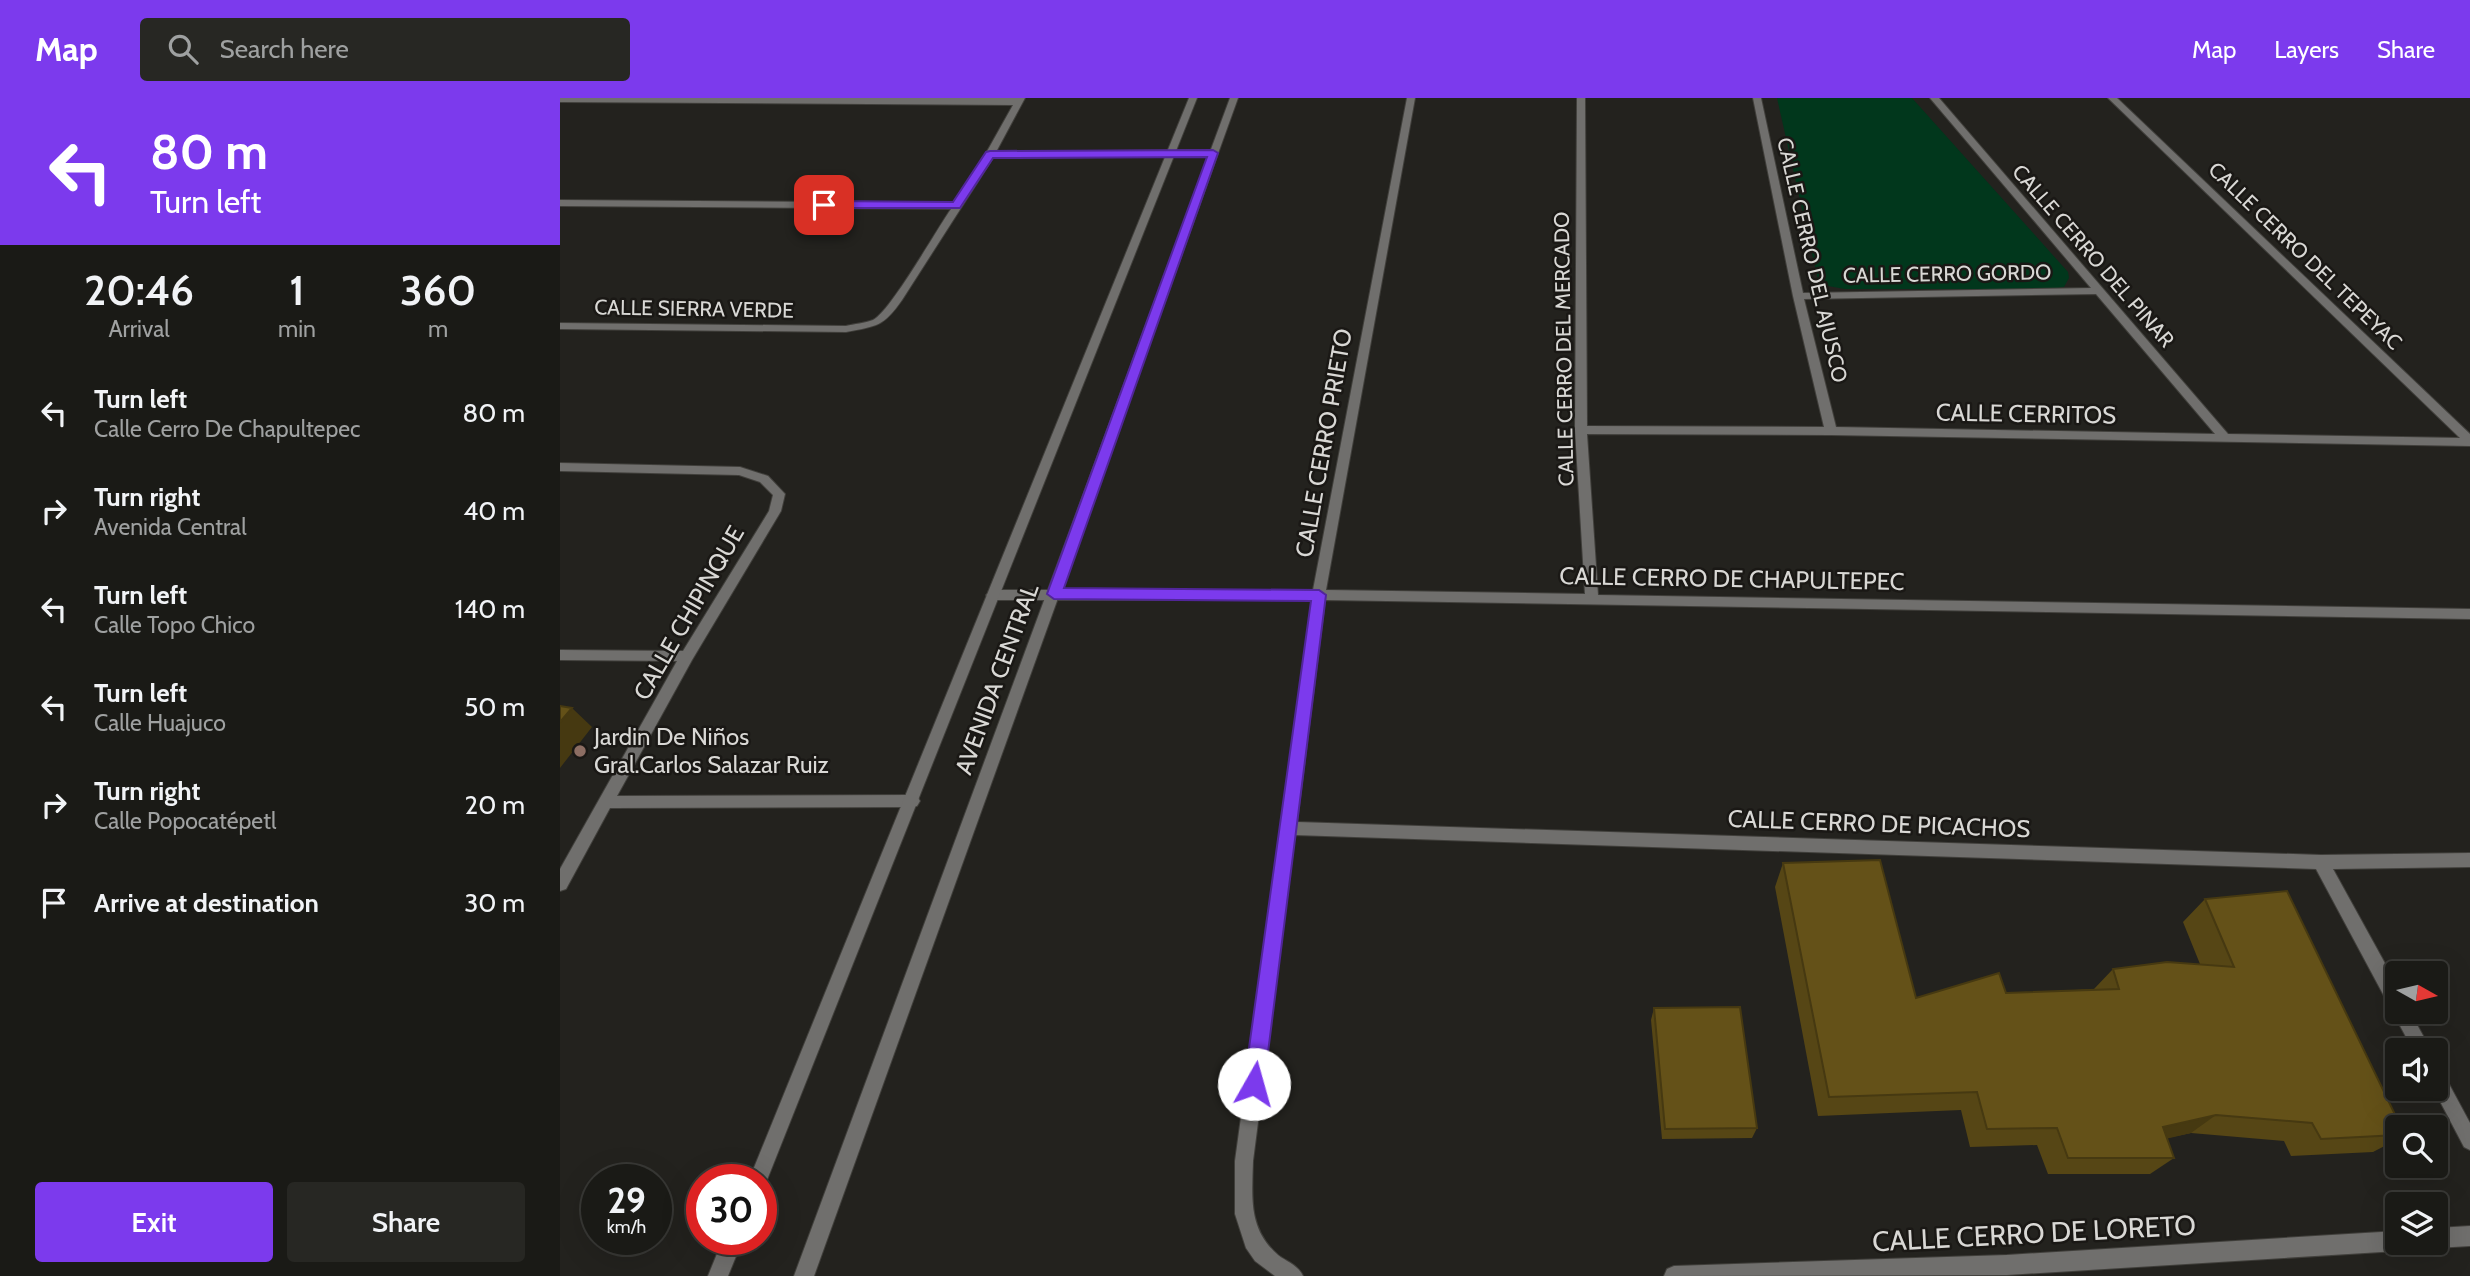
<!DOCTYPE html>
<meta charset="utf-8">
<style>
body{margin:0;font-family:Cabin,sans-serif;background:#272723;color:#f1f3f6;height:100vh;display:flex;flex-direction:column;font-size:26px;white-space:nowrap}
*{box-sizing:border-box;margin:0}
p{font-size:23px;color:#9fa1a1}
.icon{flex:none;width:38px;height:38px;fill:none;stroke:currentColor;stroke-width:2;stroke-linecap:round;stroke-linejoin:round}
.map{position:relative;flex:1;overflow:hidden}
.details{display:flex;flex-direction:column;background:#1a1a16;width:560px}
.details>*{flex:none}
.top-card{background:#7c3aed;color:#fff;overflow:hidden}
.needle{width:46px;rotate:98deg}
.tools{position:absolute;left:1825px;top:863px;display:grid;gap:14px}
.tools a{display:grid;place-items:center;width:63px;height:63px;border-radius:7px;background:#1a1a16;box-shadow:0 7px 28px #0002,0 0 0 2px #383835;font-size:35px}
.speed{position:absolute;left:21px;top:1066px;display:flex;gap:14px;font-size:35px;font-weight:700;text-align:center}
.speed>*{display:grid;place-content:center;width:91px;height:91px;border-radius:50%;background:#1a1a16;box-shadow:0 7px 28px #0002,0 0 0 2px #383835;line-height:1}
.speed small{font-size:18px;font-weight:400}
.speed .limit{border:10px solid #d22;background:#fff;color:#111}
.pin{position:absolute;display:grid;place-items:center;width:60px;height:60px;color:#fff;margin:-30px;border-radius:14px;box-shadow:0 4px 10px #0006}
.me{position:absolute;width:77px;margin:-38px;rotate:7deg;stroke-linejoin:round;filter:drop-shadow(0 0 5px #0008)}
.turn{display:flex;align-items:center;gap:24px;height:147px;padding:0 35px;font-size:32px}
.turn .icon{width:91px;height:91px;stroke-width:2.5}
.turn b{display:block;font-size:49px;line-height:60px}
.eta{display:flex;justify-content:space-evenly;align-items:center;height:119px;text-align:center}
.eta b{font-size:42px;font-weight:600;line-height:49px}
.button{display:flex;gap:14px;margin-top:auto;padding:14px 35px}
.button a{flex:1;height:80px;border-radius:7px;background:#7c3aed;color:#fff;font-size:28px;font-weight:600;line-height:80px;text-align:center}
.button a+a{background:#272723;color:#f1f3f6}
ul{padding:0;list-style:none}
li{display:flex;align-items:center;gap:21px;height:98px;padding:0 35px}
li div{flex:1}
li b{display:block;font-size:26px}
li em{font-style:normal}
header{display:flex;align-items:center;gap:42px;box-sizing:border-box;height:98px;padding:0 35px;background:#7c3aed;color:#fff}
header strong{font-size:33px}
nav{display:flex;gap:38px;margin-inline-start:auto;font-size:24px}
.search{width:490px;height:63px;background:#272723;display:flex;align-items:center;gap:18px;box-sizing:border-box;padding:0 24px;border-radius:7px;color:#9fa1a1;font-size:26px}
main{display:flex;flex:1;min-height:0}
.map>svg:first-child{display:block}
</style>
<header>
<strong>Map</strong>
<div class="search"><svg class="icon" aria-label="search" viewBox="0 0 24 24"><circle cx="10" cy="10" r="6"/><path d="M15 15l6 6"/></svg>Search here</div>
<nav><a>Map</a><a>Layers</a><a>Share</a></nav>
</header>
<main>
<section class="details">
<div class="top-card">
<div class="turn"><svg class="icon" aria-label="left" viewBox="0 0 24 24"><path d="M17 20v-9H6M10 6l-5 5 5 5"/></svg><div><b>80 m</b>Turn left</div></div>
</div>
<div class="eta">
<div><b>20:46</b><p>Arrival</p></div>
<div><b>1</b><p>min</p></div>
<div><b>360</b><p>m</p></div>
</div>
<ul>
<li><svg class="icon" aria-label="left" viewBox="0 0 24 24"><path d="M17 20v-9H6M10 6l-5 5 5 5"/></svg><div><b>Turn left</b><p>Calle Cerro De Chapultepec</p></div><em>80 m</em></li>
<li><svg class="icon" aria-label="right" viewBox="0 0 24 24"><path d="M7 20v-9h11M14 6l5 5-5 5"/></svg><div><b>Turn right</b><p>Avenida Central</p></div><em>40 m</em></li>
<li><svg class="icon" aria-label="left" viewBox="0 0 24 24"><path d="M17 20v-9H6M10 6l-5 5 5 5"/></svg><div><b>Turn left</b><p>Calle Topo Chico</p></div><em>140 m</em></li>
<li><svg class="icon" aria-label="left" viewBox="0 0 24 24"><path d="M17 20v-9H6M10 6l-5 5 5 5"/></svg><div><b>Turn left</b><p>Calle Huajuco</p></div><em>50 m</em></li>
<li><svg class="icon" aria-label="right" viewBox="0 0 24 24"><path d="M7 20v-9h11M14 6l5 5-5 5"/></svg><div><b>Turn right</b><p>Calle Popocatépetl</p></div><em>20 m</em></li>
<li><svg class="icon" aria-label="arrive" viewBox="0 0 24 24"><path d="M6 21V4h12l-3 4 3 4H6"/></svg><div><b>Arrive at destination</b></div><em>30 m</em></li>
</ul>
<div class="button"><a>Exit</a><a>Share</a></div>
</section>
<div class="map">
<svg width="1910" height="1178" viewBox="0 0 1910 1178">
<rect width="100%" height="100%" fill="#23221e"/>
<path fill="#01371c" d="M 1217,0 L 1352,0 L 1508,174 L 1509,180 L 1504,189 L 1492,191 L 1285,191 L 1268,188 L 1258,182 Z"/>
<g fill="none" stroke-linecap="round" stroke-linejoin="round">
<g stroke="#403f3b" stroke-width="2">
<path id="minor" d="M 0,0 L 465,0 L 436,54 L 653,52 L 658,55 L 653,58 L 433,60 L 342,202 C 323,229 317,228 286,234 L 0,231 L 0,225 L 286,228 C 294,226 305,225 313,222 C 330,214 377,131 391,111 L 0,108 L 0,102 L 394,105 L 425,57 L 453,7 L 0,4 Z
M 847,0 L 855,0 L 766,492 L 1025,496 L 1015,332 L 1017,0 L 1025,0 L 1027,328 L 1264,329 L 1233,198 L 1193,0 L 1201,0 L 1243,195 L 1531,190 L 1370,0 L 1379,0 L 1668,336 L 1900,340 L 1548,0 L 1557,0 L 1910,336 L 1910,348 L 1271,337 L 1027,336 L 1038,497 L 1910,511 L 1910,521 L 765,502 L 737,724 L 1761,757 L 1910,755 L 1910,769 L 1773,771 L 1838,889 L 1838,914 L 1850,914 L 1871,952 L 1853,952 L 1756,771 L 735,737 L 693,1063 C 692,1099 688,1131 718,1157 C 727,1164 738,1167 743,1178 L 715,1178 L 695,1163 L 686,1150 L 675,1116 L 675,1063 L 752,502 L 433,502 L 426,497 L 433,492 L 753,492 ZM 1536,196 L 1655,336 L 1276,329 L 1244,201 Z
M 0,365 L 180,369 L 208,378 L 225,396 L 221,413 L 132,562 L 57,698 L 352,697 L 357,698 L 360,703 L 357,708 L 352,709 L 50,710 L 6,791 L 0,793 L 0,771 L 117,563 L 0,562 L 0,552 L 123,553 L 209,413 L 213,397 L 200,384 L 179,377 L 0,373 Z
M 1876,970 L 1882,973 L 1910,1025 L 1910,1052 L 1904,1049 L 1873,990 L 1876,990 Z
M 1910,1128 L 1910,1148 L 1876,1150 L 1869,1147 L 1868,1144 L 1876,1144 L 1876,1130 Z
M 1838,1133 L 1838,1144 L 1847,1144 L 1845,1150 L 1838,1153 L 1447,1177 L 1104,1178 L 1107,1171 L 1114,1168 L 1447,1157 Z"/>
</g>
<g stroke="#403f3b" stroke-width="2">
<path id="tertiary" d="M 629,0 L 637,0 L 207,1082 L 205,1089 L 201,1090 L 201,1082 L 189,1082 Z
M 670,0 L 678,0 L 254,1178 L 234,1178 Z
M 163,1141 L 183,1141 L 168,1178 L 148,1178 Z"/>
</g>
<use href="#minor" fill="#706f6d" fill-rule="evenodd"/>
<use href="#tertiary" fill="#706f6d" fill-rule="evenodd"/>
</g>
<path fill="#564615" d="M 1223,765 L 1356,900 L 1534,891 L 1553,871 L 1640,866 L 1623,824 L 1645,801 L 1838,1029 L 1838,1041 L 1813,1054 L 1731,1058 L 1724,1043 L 1631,1035 L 1607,1040 L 1614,1060 L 1590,1076 L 1488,1076 L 1477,1047 L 1410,1049 L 1401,1012 L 1258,1018 L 1215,789 Z
M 1094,910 L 1197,1030 L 1192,1040 L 1102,1041 L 1091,922 Z"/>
<path fill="#463911" d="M 12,610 L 32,629 L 0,670 L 0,624 Z
M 1656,1017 L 1631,1035 L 1580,1047 L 1603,1029 Z"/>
<path fill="#645118" stroke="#463911" stroke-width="2" d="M 0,608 L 12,610 L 0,624 Z
M 1320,762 L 1356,900 L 1439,875 L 1446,895 L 1559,891 L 1553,871 L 1607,864 L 1674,869 L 1645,801 L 1727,793 L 1841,1029 L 1838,1029 L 1838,1037 L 1761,1041 L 1752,1025 L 1656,1017 L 1603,1029 L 1614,1060 L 1508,1060 L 1497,1030 L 1427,1031 L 1417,994 L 1269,999 L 1223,765 Z
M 1180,909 L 1197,1030 L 1105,1031 L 1094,910 Z"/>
<path fill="#7c3aed" stroke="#51269a" stroke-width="2" d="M 653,52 L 658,55 L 504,490 L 759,492 L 766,497 L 704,986 L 701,993 L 694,996 L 687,993 L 684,986 L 751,503 L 494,501 L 487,496 L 647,59 L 433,60 L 400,110 L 264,110 L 259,107 L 264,103 L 393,104 L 426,54 L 430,53 Z"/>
<circle fill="#8d6e63" stroke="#1a1815" stroke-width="2.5" cx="20" cy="653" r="7"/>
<g text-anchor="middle" stroke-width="5" stroke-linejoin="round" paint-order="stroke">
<g font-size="21" fill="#d9d8d5" stroke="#1a1815">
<text transform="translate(1533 158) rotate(49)" y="7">CALLE CERRO DEL PINAR</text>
<text transform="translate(1745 158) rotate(44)" y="7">CALLE CERRO DEL TEPEYAC</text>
<text transform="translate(1252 162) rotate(77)" y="7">CALLE CERRO DEL AJUSCO</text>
<text transform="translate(1387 176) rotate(-1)" y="7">CALLE CERRO GORDO</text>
<text transform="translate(134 211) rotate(1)" y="7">CALLE SIERRA VERDE</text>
<text transform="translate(1004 251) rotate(-91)" y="7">CALLE CERRO DEL MERCADO</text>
</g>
<g font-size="24" fill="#d9d8d5" stroke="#1a1815">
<text transform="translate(1466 316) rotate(1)" y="8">CALLE CERRITOS</text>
<text transform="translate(764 345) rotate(-80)" y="8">CALLE CERRO PRIETO</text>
<text transform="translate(1172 481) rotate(1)" y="8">CALLE CERRO DE CHAPULTEPEC</text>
<text transform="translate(129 515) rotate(-60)" y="8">CALLE CHIPINQUE</text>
<text transform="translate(437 581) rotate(-70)" y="8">AVENIDA CENTRAL</text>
<text transform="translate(1319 726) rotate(2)" y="8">CALLE CERRO DE PICACHOS</text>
</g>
<g font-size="24" fill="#d9d8d5" stroke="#1a1815" text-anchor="start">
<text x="34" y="647">Jardin De Niños<tspan x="34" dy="28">Gral.Carlos Salazar Ruiz</tspan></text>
</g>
<g font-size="28" fill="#d9d8d5" stroke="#1a1815">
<text transform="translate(1474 1135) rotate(-3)" y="10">CALLE CERRO DE LORETO</text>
</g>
</g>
</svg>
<div class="tools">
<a><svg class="needle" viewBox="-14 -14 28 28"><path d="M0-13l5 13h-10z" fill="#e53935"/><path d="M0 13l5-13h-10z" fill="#9fa1a1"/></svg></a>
<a><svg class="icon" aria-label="sound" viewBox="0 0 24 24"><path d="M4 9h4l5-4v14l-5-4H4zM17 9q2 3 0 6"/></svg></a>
<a><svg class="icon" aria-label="search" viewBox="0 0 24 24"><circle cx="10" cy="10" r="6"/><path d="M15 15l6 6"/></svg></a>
<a><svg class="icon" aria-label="layers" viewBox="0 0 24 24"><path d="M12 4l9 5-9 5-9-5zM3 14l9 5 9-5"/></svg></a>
</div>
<div class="speed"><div>29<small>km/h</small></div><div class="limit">30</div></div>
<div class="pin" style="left:264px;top:107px;background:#d93025"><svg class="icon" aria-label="arrive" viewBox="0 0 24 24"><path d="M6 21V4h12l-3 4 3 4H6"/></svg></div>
<svg class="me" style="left:694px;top:986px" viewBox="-20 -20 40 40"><circle r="19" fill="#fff"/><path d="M0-13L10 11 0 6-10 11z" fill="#7c3aed"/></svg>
</div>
</main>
